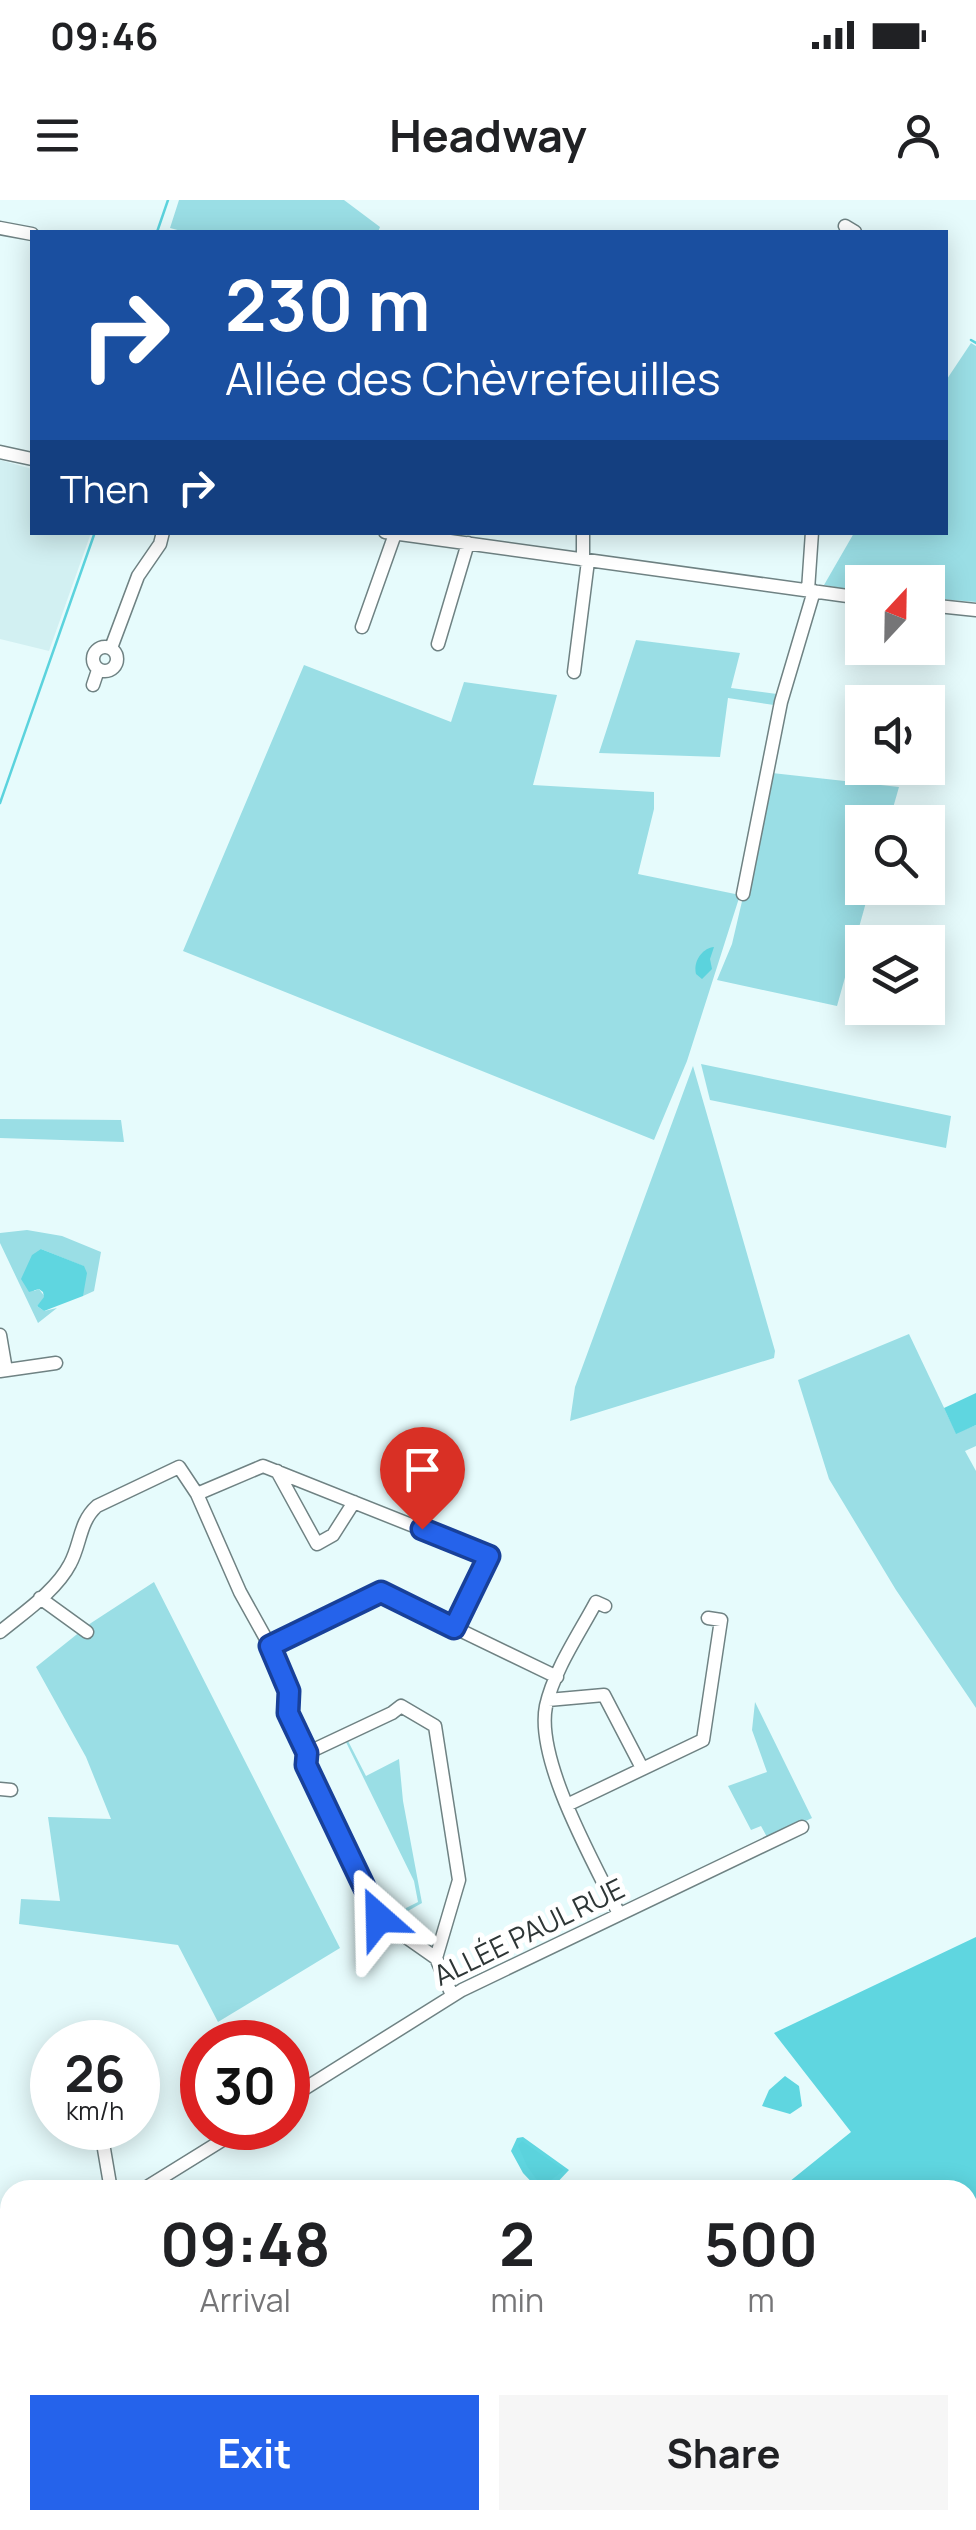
<!DOCTYPE html>
<meta charset="utf-8">
<style>
body{margin:0;font-family:Manrope,sans-serif;background:#f6f6f6;color:#202124;height:100vh;display:flex;flex-direction:column;font-size:38px;white-space:nowrap}
*{box-sizing:border-box;margin:0}
p{font-size:32px;color:#757577}
.icon{flex:none;width:55px;height:55px;fill:none;stroke:currentColor;stroke-width:2;stroke-linecap:round;stroke-linejoin:round}
.map{position:relative;flex:1;overflow:hidden}
.details{position:absolute;left:0px;top:1980px;width:978px;height:350px;display:flex;flex-direction:column;background:#fff;border-radius:30px 30px 0 0;box-shadow:0 5px 25px #0003}
.details>*{flex:none}
.banner{position:absolute;left:30px;top:30px;width:918px;height:305px;border-radius:0px;box-shadow:0 5px 25px #0003;background:#1a4fa0;color:#fff;overflow:hidden}
.needle{width:65px;rotate:22deg}
.controls{position:absolute;left:845px;top:365px;display:grid;gap:20px}
.controls a{display:grid;place-items:center;width:100px;height:100px;border-radius:0px;background:#fff;box-shadow:0 5px 25px #0003;font-size:50px}
.speed{position:absolute;left:30px;top:1820px;display:flex;gap:20px;font-size:50px;font-weight:700;text-align:center}
.speed>*{display:grid;place-content:center;width:130px;height:130px;border-radius:50%;background:#fff;box-shadow:0 5px 25px #0003;line-height:1}
.speed small{font-size:25px;font-weight:400}
.speed .limit{border:15px solid #d22;background:#fff;color:#111}
.pin{position:absolute;display:grid;place-items:center;width:85px;height:85px;color:#fff;margin:-102px -42px;border-radius:50% 50% 50% 0;rotate:-45deg;box-shadow:0 0 10px #0007}
.pin .icon{rotate:45deg}
.me{position:absolute;width:110px;margin:-55px;rotate:335deg;stroke-linejoin:round;filter:drop-shadow(0 0 8px #0008)}
.turn{display:flex;align-items:center;gap:35px;height:210px;padding:0 30px;font-size:45px}
.turn .icon{width:130px;height:130px;stroke-width:2.5}
.turn b{display:block;font-size:70px;line-height:85px}
.then{display:flex;align-items:center;height:95px;padding:0 30px;background:#0003;gap:20px;font-size:38px}
.eta{display:flex;justify-content:space-evenly;align-items:center;height:170px;text-align:center}
.eta b{font-size:60px;font-weight:700;line-height:70px}
.button{display:flex;gap:20px;margin-top:auto;padding:20px 30px}
.button a{flex:1;height:115px;border-radius:0px;background:#2563eb;color:#fff;font-size:40px;font-weight:700;line-height:115px;text-align:center}
.button a+a{background:#f6f6f6;color:#202124}
.status{display:flex;justify-content:space-between;align-items:center;height:70px;padding:0 50px;background:#fff;direction:ltr}
.status svg{height:28px;fill:currentColor}
header{display:flex;justify-content:space-between;align-items:center;height:130px;padding:0 30px;background:#fff;font-size:45px;font-weight:700}
.map>svg:first-child{display:block}
</style>
<div class="status"><b>09:46</b><svg viewBox="0 0 49 12"><path d="M0 12V9h3v3zM5 12V6h3v6zM10 12V3h3v9zM15 12V0h3v12zM26 1h20v11H26zM47 4h2v5h-2z"/></svg></div>
<header><svg class="icon" aria-label="menu" viewBox="0 0 24 24"><path d="M4 6h16M4 12h16M4 18h16"/></svg>Headway<svg class="icon" aria-label="person" viewBox="0 0 24 24"><circle cx="12" cy="8" r="4"/><path d="M4 21q1-7 8-7t8 7"/></svg></header>
<div class="map">
<svg width="976" height="2330" viewBox="0 0 976 2330">
<rect width="100%" height="100%" fill="#e6fbfc"/>
<path fill="#d2f0f2" d="M 0,260 L 32,269 L 32,332 L 91,333 L 49,451 L 0,439 Z"/>
<path fill="#9adee5" d="M 179,0 L 344,0 L 380,27 L 378,32 L 185,32 L 170,28 Z
M 971,143 L 976,146 L 976,402 L 928,398 L 928,382 L 862,382 L 862,392 L 824,385 L 854,333 L 945,332 L 945,182 Z
M 636,440 L 740,453 L 731,488 L 777,494 L 774,505 L 728,498 L 720,557 L 599,553 Z
M 304,465 L 451,522 L 464,482 L 557,495 L 533,585 L 654,592 L 654,609 L 638,674 L 740,695 L 687,861 L 654,940 L 183,751 Z
M 772,573 L 899,587 L 889,622 L 862,622 L 862,688 L 870,688 L 837,806 L 717,780 L 732,744 Z
M 701,864 L 951,916 L 946,948 L 710,900 Z
M 693,866 L 775,1151 L 774,1158 L 570,1221 L 575,1187 Z
M 0,919 L 121,920 L 124,942 L 0,938 Z
M 27,1030 L 62,1036 L 101,1052 L 94,1091 L 83,1096 L 83,1066 L 41,1049 L 34,1091 L 39,1089 L 45,1097 L 37,1106 L 44,1111 L 57,1108 L 38,1123 L 0,1043 L 0,1033 Z
M 909,1134 L 956,1233 L 976,1225 L 976,1246 L 965,1251 L 976,1271 L 976,1508 L 896,1390 L 829,1279 L 798,1180 Z
M 154,1382 L 340,1748 L 218,1822 L 178,1745 L 19,1724 L 21,1699 L 60,1701 L 48,1617 L 111,1619 L 86,1557 L 36,1467 L 91,1423 Z
M 755,1502 L 812,1618 L 768,1639 L 761,1626 L 751,1630 L 728,1586 L 767,1572 L 752,1530 Z
M 347,1539 L 366,1576 L 399,1559 L 403,1601 L 422,1703 L 392,1720 L 388,1717 L 418,1702 L 414,1681 L 345,1540 Z"/>
<path fill="#5fd6e0" d="M 41,1049 L 84,1066 L 87,1073 L 83,1096 L 44,1111 L 37,1106 L 44,1097 L 43,1092 L 39,1089 L 29,1092 L 21,1079 L 32,1055 Z
M 976,1193 L 976,1225 L 956,1234 L 944,1208 Z
M 976,1737 L 976,2330 L 855,2330 L 850,2320 L 968,2320 L 968,1990 L 779,1990 L 851,1932 L 774,1833 Z
M 785,1876 L 799,1886 L 802,1906 L 790,1914 L 762,1906 L 769,1890 Z
M 523,1937 L 569,1970 L 554,1986 L 558,1990 L 539,1990 L 523,1973 L 511,1951 L 517,1938 Z
M 419,2320 L 705,2320 L 708,2330 L 414,2330 Z"/>
<path fill="#5bd3dd" d="M 714,747 L 710,759 L 712,769 L 702,779 L 696,774 C 693,762 702,748 714,747 Z
M 522,1941 L 564,1970 L 542,1987 L 527,1966 L 518,1945 Z"/>
<g fill="none" stroke-linecap="round" stroke-linejoin="round">
<path stroke="#5bd3dd" stroke-width="2.5" d="M 157,32 L 168,0
M 971,140 L 976,143
M 0,603 L 95,332"/>
<g stroke="#6f8283" stroke-width="15">
<path id="minor" d="M 845,26 L 855,32
M 0,28 L 32,34
M 0,252 L 32,259
M 385,332 L 862,398
M 583,360 L 583,332
M 808,390 L 812,332
M 928,405 L 976,410
M 362,427 L 395,334
M 438,444 L 468,343
M93 459a12 12 0 1 1 24 0a12 12 0 1 1-24 0Z
M 111,448 L 138,376 L 160,344 L 163,332
M 574,472 L 588,361
M 93,485 L 98,470
M 743,694 L 781,502 L 814,391
M 0,1135 L 6,1170
M 0,1171 L 56,1163
M 277,1271 L 317,1344 L 333,1335 L 354,1302
M 197,1294 L 263,1266 L 489,1356 L 454,1427
M 40,1398 L 87,1432
M 605,1406 L 596,1402 C 579,1434 554,1470 546,1506 C 535,1561 595,1664 619,1714
M 0,1432 C 23,1413 56,1391 70,1364 C 81,1344 79,1322 97,1306 L 179,1267 L 197,1294 L 240,1392 L 270,1446 L 289,1491 L 288,1513 L 307,1553 L 306,1565 L 379,1718 L 436,1758 L 452,1795
M 270,1446 L 381,1392 L 557,1477
M 548,1500 L 604,1495 L 642,1568
M 307,1553 L 392,1513 L 401,1506 L 435,1526 L 459,1680 L 436,1758
M 0,1589 L 11,1590
M 567,1605 L 703,1540 L 721,1420 L 708,1418
M 288,1899 L 462,1790 L 802,1627
M 104,1949 L 111,1990
M 142,1990 L 242,1928
M 0,2163 L 10,2156
M 122,2320 L 124,2330
M 287,2330 L 288,2320
M 359,2330 L 360,2320"/>
</g>
<use href="#minor" stroke="#fff" stroke-width="12"/>
</g>
<g fill="none" stroke-linecap="round" stroke-linejoin="round">
<g stroke="#184099" stroke-width="25">
<path id="route" d="M 379,1718 L 306,1565 L 307,1553 L 288,1513 L 289,1491 L 270,1446 L 381,1392 L 454,1428 L 489,1356 L 422,1329"/>
</g>
<use href="#route" stroke="#2563eb" stroke-width="18"/>
</g>
<g text-anchor="middle" stroke-width="10" stroke-linejoin="round" paint-order="stroke">
<g font-size="28" fill="#2e3636" stroke="#fff">
<text transform="translate(529 1732) rotate(-26)" y="10">ALLÉE PAUL RUE</text>
</g>
</g>
</svg>
<div class="controls">
<a><svg class="needle" viewBox="-14 -14 28 28"><path d="M0-13l5 13h-10z" fill="#e53935"/><path d="M0 13l5-13h-10z" fill="#757577"/></svg></a>
<a><svg class="icon" aria-label="sound" viewBox="0 0 24 24"><path d="M4 9h4l5-4v14l-5-4H4zM17 9q2 3 0 6"/></svg></a>
<a><svg class="icon" aria-label="search" viewBox="0 0 24 24"><circle cx="10" cy="10" r="6"/><path d="M15 15l6 6"/></svg></a>
<a><svg class="icon" aria-label="layers" viewBox="0 0 24 24"><path d="M12 4l9 5-9 5-9-5zM3 14l9 5 9-5"/></svg></a>
</div>
<div class="speed"><div>26<small>km/h</small></div><div class="limit">30</div></div>
<div class="pin" style="left:422px;top:1329px;background:#d93025"><svg class="icon" aria-label="arrive" viewBox="0 0 24 24"><path d="M6 21V4h12l-3 4 3 4H6"/></svg></div>
<svg class="me" style="left:379px;top:1718px" viewBox="-20 -20 40 40"><path d="M0-17L14 15 0 8-14 15z" fill="#2563eb" stroke="#fff" stroke-width="4"/></svg>
<div class="banner">
<div class="turn"><svg class="icon" aria-label="right" viewBox="0 0 24 24"><path d="M7 20v-9h11M14 6l5 5-5 5"/></svg><div><b>230 m</b>Allée des Chèvrefeuilles</div></div>
<div class="then">Then<svg class="icon" aria-label="right" viewBox="0 0 24 24"><path d="M7 20v-9h11M14 6l5 5-5 5"/></svg></div>
</div>
<section class="details">
<div class="eta">
<div><b>09:48</b><p>Arrival</p></div>
<div><b>2</b><p>min</p></div>
<div><b>500</b><p>m</p></div>
</div>
<div class="button"><a>Exit</a><a>Share</a></div>
</section>
</div>
